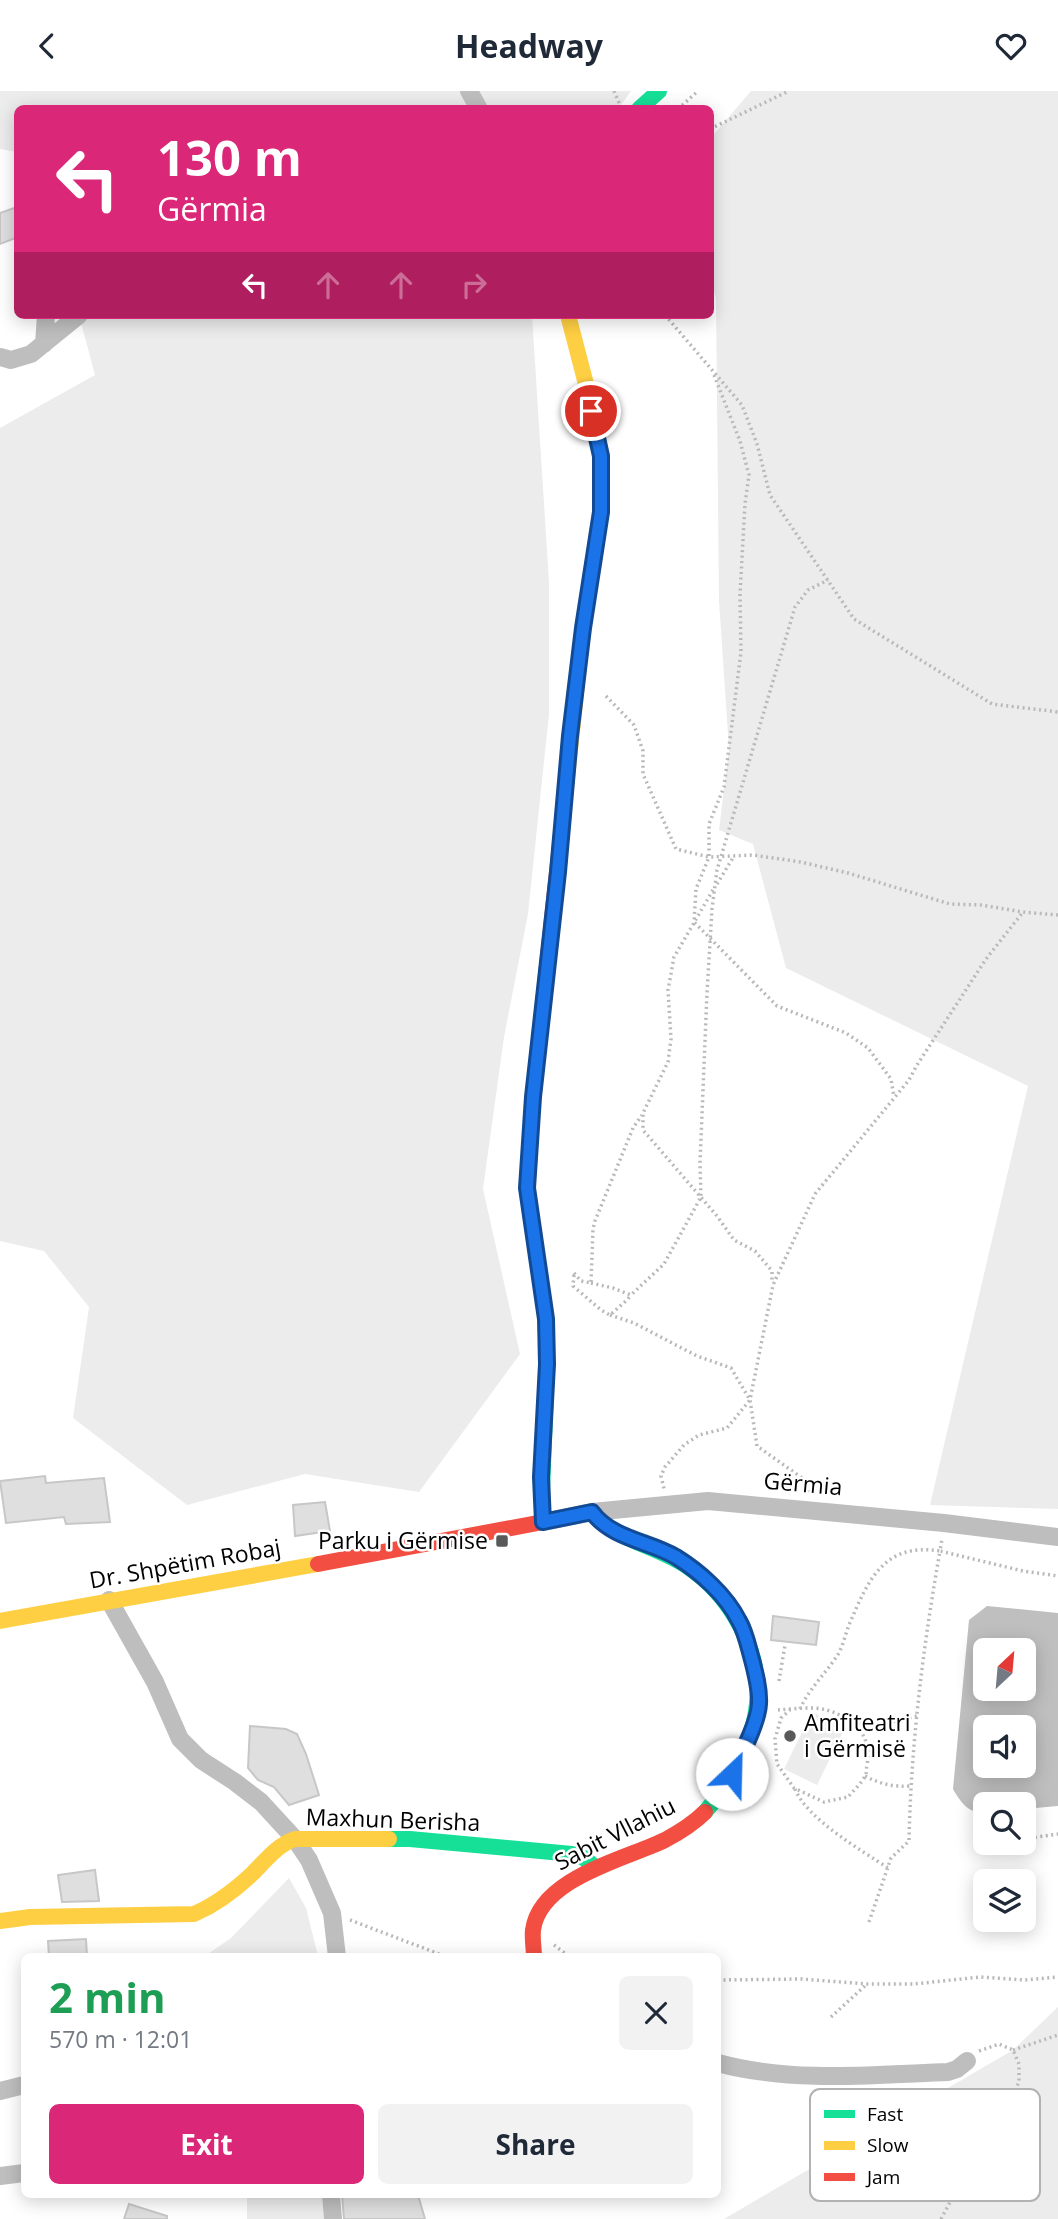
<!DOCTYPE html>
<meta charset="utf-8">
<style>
body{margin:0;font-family:"Open Sans",sans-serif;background:#f2f2f3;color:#1f2937;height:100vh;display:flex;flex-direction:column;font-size:26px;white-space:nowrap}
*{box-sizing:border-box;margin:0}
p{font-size:23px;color:#747a83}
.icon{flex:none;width:38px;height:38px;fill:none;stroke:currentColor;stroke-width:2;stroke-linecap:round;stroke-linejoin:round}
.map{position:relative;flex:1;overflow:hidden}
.panel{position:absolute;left:21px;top:1862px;width:700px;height:245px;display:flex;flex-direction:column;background:#fff;border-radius:10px;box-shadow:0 4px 18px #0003}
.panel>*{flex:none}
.banner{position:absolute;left:14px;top:14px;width:700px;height:214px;border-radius:10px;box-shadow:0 4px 18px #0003;background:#db2777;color:#fff;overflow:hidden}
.needle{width:46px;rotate:26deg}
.controls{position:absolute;left:973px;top:1547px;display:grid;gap:14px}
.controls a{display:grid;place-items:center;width:63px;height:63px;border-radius:10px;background:#fff;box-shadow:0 4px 18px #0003;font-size:35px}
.pin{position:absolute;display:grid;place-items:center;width:60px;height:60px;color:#fff;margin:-30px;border:4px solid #fff;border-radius:50%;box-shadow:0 2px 7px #0007}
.me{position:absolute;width:77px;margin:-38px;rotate:24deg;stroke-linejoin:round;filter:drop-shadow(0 0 5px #0008)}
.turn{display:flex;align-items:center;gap:24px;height:147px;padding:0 28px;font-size:32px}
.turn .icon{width:91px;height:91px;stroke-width:2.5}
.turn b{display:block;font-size:49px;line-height:60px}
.lanes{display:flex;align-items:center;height:66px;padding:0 28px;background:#0003;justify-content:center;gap:35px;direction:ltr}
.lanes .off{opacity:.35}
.round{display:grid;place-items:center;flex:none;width:74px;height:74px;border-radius:10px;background:#f2f2f3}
.summary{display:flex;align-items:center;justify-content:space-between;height:119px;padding:0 28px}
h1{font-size:42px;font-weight:700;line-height:52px;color:#1e9e55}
.primary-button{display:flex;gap:14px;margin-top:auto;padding:14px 28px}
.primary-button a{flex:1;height:80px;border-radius:10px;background:#db2777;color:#fff;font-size:28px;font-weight:700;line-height:80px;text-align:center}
.primary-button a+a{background:#f2f2f3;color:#1f2937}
header{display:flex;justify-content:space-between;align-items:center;height:91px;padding:0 28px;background:#fff;font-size:32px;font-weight:700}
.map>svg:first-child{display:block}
</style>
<header><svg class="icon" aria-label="back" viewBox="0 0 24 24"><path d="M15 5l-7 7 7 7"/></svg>Headway<svg class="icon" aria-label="heart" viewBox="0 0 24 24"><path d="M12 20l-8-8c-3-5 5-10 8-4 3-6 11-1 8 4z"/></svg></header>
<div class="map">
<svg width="1058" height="2128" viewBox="0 0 1058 2128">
<rect width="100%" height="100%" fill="#fff"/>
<path fill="#ececec" d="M 0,0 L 631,0 L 618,18 L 18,18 L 17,61 L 0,58 Z
M 751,0 L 1058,0 L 1058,1418 L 930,1414 L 1028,995 L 786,877 L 753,753 L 719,739 L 729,658 L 719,510 L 716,207 L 710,188 L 710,48 Z
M 79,224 L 532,224 L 549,491 L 549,623 L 528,823 L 504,946 L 483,1098 L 520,1263 L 419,1401 L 305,1383 L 187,1414 L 73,1327 L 89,1216 L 44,1160 L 0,1150 L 0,337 L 95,284 Z
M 812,1621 L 845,1637 L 817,1694 L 784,1678 Z
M 289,1787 L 306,1817 L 318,1865 L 205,1865 L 231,1847 Z
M 1058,1916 L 1058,2128 L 724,2128 L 1013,1959 Z
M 247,2104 L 322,2104 L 324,2128 L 247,2128 Z"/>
<path fill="#bfbfbf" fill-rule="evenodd" d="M 987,1515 L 1058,1522 L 1058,1715 L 1024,1718 L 1024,1713 L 985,1713 L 985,1721 C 969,1723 961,1712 953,1698 L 969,1529 ZM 985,1559 L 1024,1559 L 1024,1598 L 985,1598 ZM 985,1636 L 1024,1636 L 1024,1675 L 985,1675 Z"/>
<path fill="#dfdfdf" stroke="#c7c7c7" stroke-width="2" d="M 14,117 L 18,128 L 18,146 L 0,153 L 0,122 Z
M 45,1385 L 46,1392 L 104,1387 L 110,1431 L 66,1433 L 64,1426 L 6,1432 L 0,1390 Z
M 325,1411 L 330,1440 L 295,1445 L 293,1414 Z
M 773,1525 L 819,1531 L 816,1554 L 771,1549 Z
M 250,1635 L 286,1638 L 297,1643 L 306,1663 L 319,1704 L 289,1714 L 274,1696 L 258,1689 L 248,1677 Z
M 95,1779 L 99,1810 L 62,1811 L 58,1784 Z
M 86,1848 L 87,1866 L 49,1866 L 48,1850 Z
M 342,2104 L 418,2104 L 425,2128 L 344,2128 Z
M 129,2113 L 167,2125 L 167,2128 L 124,2128 Z"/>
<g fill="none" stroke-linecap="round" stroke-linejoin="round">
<path stroke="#b9b9b9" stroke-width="3.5" stroke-dasharray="2 3.5" stroke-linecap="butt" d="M 614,0 L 620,14
M 678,18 L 698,0
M 710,38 L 789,0
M 665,224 L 742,314 L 757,353 L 770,404 L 854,528 L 992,613 L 1058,621
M 714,284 L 740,350 L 749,384 L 745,413 L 740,503 L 741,561 L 724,696 L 709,733 L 709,766 L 696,798 L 694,831 L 777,915 L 846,942 L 868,957 L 891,988 L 894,1006
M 606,605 L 634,634 L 643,660 L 643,683 L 676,758 L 709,766 L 753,764 L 801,771 L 848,782 L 950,813 L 981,814 L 1023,821 L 1058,824
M 717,793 L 734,765
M 713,799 L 674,866 L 668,899 L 671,948 L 668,971 L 643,1022 L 643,1039 L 717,1125 L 734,1149 L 755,1160 L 772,1180 L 772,1191
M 574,1182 L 581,1190 L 591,1192 L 593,1138 L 595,1130 L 633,1037 L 642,1024
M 574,1184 L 573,1195 L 601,1219 L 610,1224 L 627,1209 L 631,1204
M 591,1192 L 613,1197 L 631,1204 L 664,1173 L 701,1106 L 700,1072 L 707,902 L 712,818 L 717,779 L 795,516 L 808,499 L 828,489
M 610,1224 L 634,1232 L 697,1265 L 731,1277 L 750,1309 L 727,1337 L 699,1344 L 684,1354 L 665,1376 L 661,1385 L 664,1398
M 809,1401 L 805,1389 L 757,1355 L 750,1309 L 773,1194 L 815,1103 L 909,989 L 917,974 L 986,868 L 1023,821
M 779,1590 L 785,1554
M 800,1618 C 809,1598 825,1583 837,1565 C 843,1556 845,1544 849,1534 C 868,1489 884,1451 940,1460 L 942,1448
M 778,1619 C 793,1618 813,1615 827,1619 C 855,1628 872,1644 867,1674 C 866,1678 867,1682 865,1685 C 862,1692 853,1700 848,1706 L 824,1711 L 794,1697 L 777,1673 L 775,1648 L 781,1627 L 790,1619
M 855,1633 L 887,1632 L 917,1625
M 865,1685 C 880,1693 893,1696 910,1695
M 795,1698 C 807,1728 861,1759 888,1777
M 1024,1748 L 1058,1743
M 987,1753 L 999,1752
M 350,1829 L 447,1866
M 869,1831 L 891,1767 L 909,1750 C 911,1653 923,1556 940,1460 L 1023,1480 L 1058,1485
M 554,1854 L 570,1866
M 718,1889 L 801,1888 L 867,1893 L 914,1893 L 980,1886 L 1024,1889 L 1058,1886
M 831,1926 L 867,1893
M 1013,1959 L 1058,1944
M 941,2128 L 962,2089 L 996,2038 L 1019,1991 L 1019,1973 L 1013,1959 L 999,1953 L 979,1960"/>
<path stroke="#bebebe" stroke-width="18" d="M 469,0 L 479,18
M 44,253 L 46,224
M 0,266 L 11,269 L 31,263 L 79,224
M 543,1431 L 592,1421 L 708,1410 L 944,1432 L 1058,1446
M 109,1509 L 155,1591 L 180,1648 L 201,1669 L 235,1691 L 261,1711 L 295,1748 L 309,1769 L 332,1822 L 337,1866
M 718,1972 C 791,1992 872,1984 948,1981 L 957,1978 L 967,1970
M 0,2000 L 24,1994
M 0,2085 L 24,2082
M 331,2104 L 333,2128"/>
<path stroke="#16e098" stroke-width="16" d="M 639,18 L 659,0
M 529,1065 L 527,1097 L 546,1228 L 547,1273 L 542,1400
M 592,1421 C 616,1450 658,1455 688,1476 C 730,1504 762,1560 757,1612 C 754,1649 729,1694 705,1721
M 389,1748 L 410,1748 L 572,1763 L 584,1767 L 596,1777"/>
<path stroke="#ffcf43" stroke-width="16" d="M 563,725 L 583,537 L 601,421 L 601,365 L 587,297 L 568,224
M 0,1530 L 318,1473
M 0,1830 L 30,1826 L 194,1823 C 217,1813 235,1799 253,1782 C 266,1769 277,1754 295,1748 L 389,1748"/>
<path stroke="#f24e42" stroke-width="16" d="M 529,1065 L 533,1006 L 563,725
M 318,1473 L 543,1431 L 542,1400
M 534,1866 C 534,1858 532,1848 533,1839 C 540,1787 626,1768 665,1749 C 680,1741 693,1733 705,1721"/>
</g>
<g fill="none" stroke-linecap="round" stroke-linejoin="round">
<g stroke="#114b97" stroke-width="18">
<path id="route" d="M 591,320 L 601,365 L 601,421 L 583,537 L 570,645 L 558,781 L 533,1006 L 527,1097 L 546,1228 L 547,1273 L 541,1386 L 543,1431 L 592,1421 C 612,1448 649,1450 676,1466 C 700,1481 726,1504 739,1530 C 745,1540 748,1554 751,1565 C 755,1580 760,1598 759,1613 C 758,1632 741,1664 732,1683"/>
</g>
<use href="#route" stroke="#1a73e8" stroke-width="12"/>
</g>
<g fill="#595959" stroke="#fff" stroke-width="2.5">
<rect x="495" y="1443" width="14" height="14" rx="3.5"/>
<circle cx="790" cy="1645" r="7"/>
</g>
<g text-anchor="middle" stroke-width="5" stroke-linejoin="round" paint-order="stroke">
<g font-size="23" fill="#000" stroke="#fff">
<text transform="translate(803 1393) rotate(5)" y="8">Gërmia</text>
<text transform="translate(185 1473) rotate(-10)" y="8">Dr. Shpëtim Robaj</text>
<text transform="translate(393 1729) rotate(2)" y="8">Maxhun Berisha</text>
<text transform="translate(615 1743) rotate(-27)" y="8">Sabit Vllahiu</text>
</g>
<g font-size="23" fill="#000" stroke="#fff" text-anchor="end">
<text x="488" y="1458">Parku i Gërmise</text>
<text x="804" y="1640" text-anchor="start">Amfiteatri<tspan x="804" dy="26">i Gërmisë</tspan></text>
</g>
</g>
<rect x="810" y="1998" width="230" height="112" rx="10" fill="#fff" stroke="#b2b2b2" stroke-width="2"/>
<rect x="824" y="2019" width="31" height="8" fill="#16e098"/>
<rect x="824" y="2050" width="31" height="9" fill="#ffcf43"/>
<rect x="824" y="2082" width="31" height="8" fill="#f24e42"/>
<g font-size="19" fill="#000">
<text x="867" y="2030">Fast</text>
<text x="867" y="2061">Slow</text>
<text x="867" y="2093">Jam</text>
</g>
</svg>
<div class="controls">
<a><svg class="needle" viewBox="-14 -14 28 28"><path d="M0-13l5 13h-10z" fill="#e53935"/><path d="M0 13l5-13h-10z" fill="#747a83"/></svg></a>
<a><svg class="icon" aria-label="sound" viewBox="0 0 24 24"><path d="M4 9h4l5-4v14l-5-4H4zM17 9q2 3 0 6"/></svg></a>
<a><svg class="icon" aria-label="search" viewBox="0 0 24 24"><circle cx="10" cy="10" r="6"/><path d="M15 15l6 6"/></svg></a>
<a><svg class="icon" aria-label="layers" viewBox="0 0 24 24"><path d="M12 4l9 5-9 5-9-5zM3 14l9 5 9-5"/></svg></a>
</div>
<div class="pin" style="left:591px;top:320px;background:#d93025"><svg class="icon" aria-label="arrive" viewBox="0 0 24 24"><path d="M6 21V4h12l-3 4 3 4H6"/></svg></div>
<svg class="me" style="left:732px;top:1683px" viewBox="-20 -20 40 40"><circle r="19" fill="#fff"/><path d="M0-13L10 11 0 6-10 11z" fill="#1a73e8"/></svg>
<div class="banner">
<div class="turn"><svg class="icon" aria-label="left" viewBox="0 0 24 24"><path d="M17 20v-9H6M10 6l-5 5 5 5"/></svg><div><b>130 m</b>Gërmia</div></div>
<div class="lanes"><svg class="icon" aria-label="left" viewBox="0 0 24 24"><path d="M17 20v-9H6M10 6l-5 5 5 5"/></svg><svg class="icon off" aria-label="ahead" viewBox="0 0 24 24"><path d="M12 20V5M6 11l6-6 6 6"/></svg><svg class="icon off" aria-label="ahead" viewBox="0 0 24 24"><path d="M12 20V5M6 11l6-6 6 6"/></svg><svg class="icon off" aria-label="right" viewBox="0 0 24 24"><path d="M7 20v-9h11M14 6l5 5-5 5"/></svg></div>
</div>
<section class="panel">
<div class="summary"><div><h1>2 min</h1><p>570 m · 12:01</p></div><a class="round"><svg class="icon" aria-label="close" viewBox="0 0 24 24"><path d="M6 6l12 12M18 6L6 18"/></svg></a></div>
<div class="primary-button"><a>Exit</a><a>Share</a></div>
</section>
</div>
